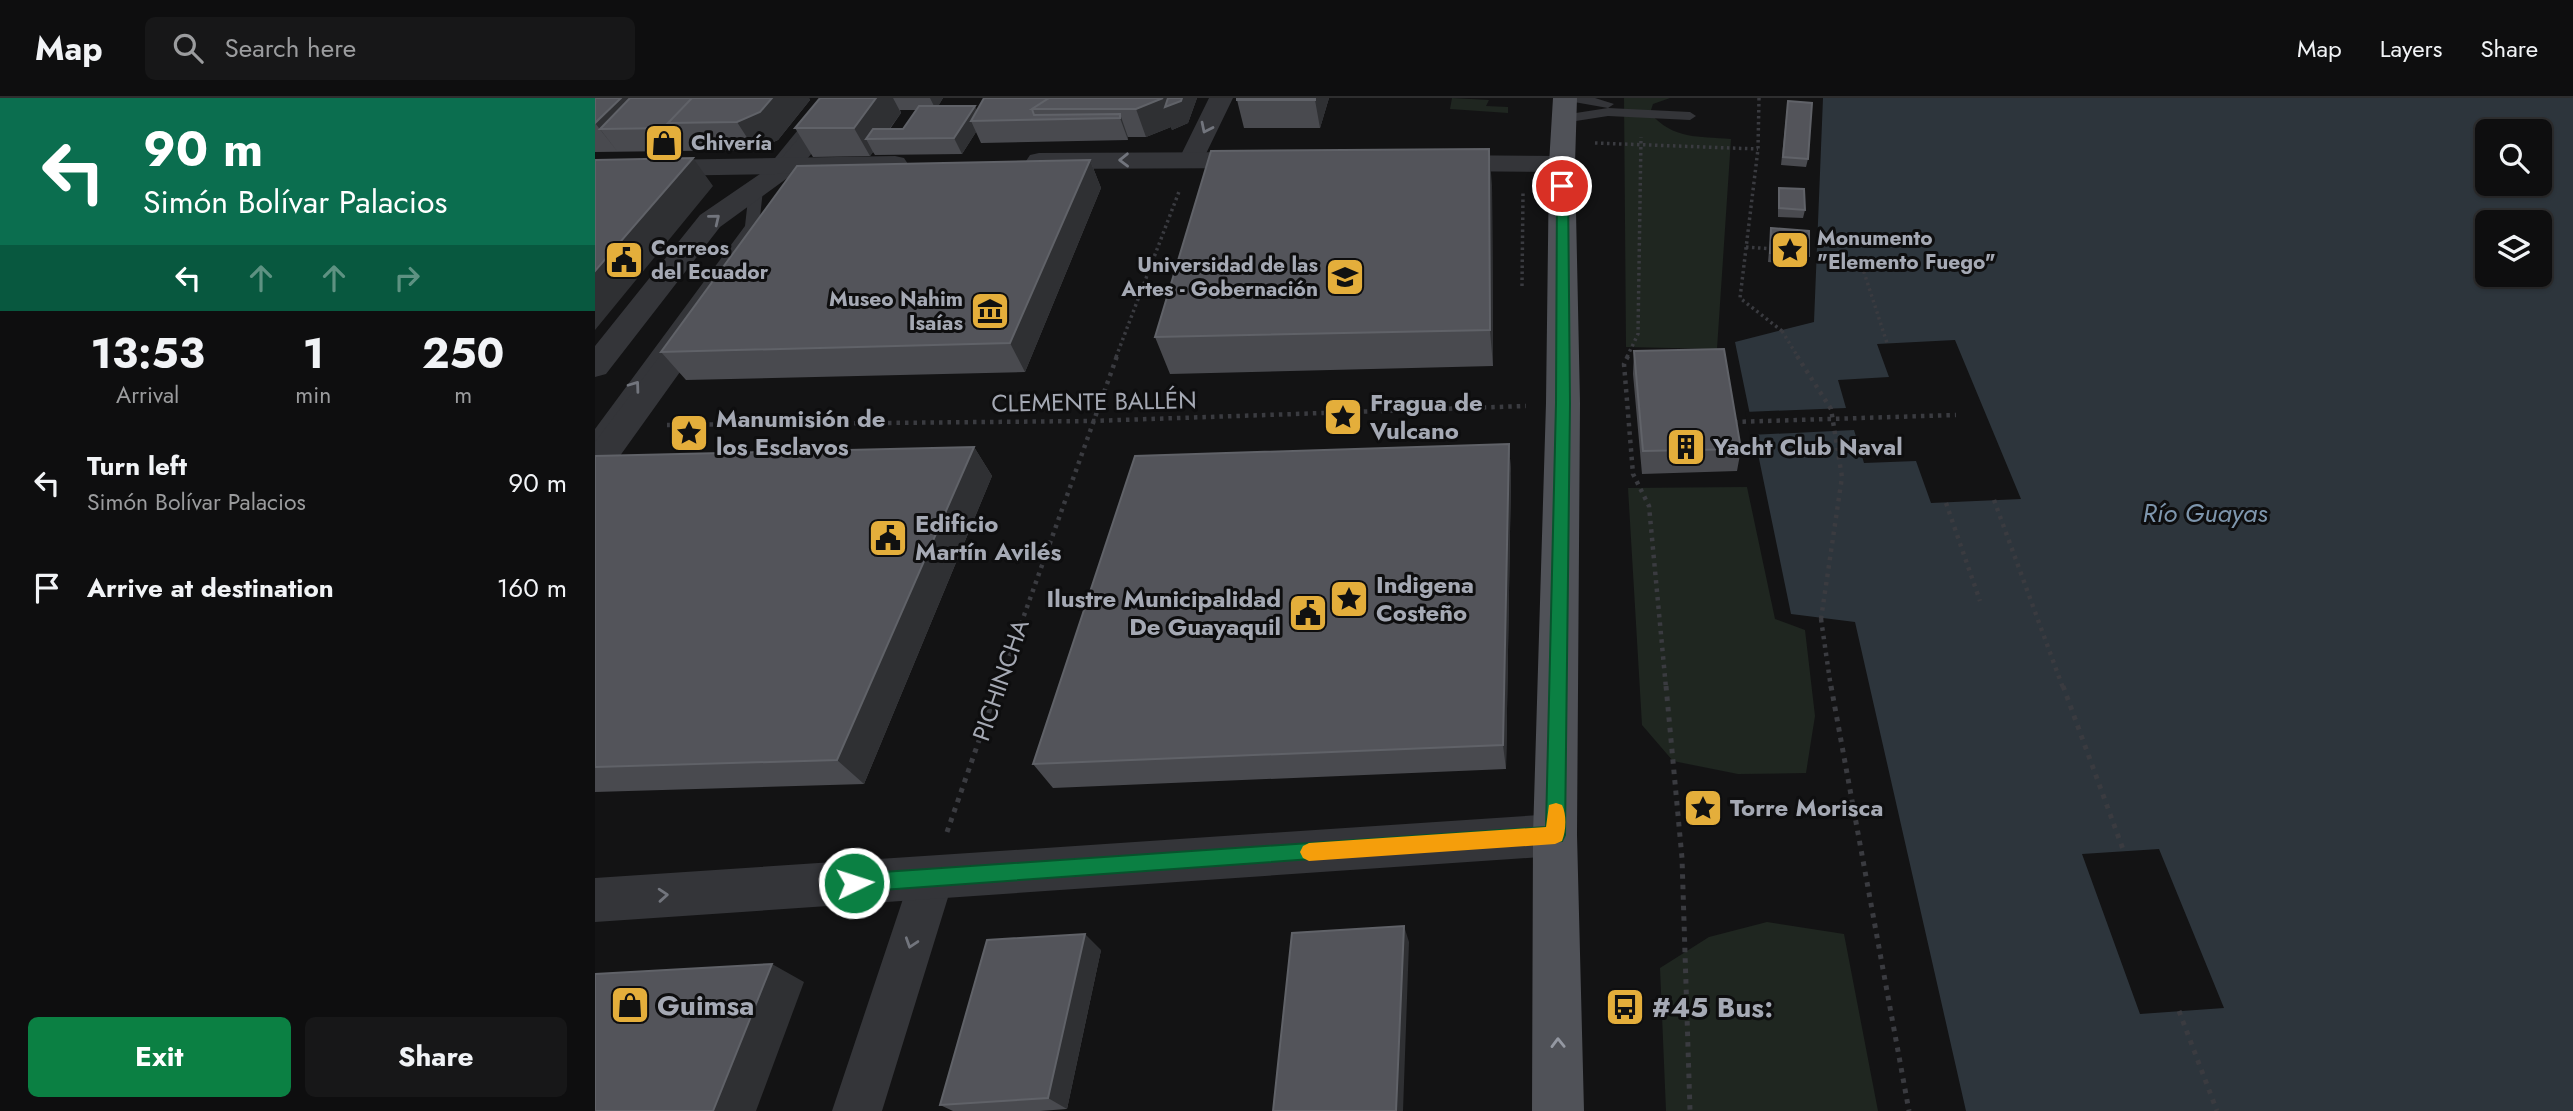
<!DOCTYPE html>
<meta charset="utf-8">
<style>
body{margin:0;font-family:Jost,sans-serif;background:#171718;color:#f1f3f6;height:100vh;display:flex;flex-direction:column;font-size:26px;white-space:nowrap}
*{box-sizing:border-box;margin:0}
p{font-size:23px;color:#9b9c9e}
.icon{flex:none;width:38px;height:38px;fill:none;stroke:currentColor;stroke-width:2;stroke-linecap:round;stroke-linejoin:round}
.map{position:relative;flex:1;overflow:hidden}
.sheet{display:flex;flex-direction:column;background:#0e0e0f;width:595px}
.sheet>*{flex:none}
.hud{background:#0b6e4f;color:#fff;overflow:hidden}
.controls{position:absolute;left:1880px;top:21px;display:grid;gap:14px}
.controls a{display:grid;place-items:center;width:77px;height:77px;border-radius:10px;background:#0e0e0f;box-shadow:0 2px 5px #0004,0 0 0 2px #2e2e2f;font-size:35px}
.pin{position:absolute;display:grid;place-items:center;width:60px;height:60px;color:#fff;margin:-30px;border:4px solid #fff;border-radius:50%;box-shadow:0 2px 7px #0007}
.me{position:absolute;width:77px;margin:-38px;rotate:86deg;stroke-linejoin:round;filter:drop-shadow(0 0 5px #0008)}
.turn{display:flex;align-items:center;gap:24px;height:147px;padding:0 28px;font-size:32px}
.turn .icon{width:91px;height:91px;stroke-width:2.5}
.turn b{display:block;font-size:49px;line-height:60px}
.lanes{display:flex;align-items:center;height:66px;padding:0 28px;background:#0003;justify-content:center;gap:35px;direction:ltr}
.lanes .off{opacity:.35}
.eta{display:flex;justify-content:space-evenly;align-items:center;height:119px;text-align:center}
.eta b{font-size:42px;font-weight:700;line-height:49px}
.cta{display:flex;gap:14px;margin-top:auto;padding:14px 28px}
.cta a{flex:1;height:80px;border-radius:10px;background:#0b8043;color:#fff;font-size:28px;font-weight:700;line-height:80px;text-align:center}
.cta a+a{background:#171718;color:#f1f3f6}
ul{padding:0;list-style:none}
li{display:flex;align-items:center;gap:21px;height:105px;padding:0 28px}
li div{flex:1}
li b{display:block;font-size:26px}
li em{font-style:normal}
header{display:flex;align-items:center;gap:42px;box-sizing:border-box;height:98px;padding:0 35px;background:#0e0e0f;border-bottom:2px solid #2e2e2f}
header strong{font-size:33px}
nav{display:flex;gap:38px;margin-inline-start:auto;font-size:24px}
.search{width:490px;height:63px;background:#171718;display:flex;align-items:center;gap:18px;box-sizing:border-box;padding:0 24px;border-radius:10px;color:#9b9c9e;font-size:26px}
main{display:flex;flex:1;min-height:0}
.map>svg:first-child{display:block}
</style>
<header>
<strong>Map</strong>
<div class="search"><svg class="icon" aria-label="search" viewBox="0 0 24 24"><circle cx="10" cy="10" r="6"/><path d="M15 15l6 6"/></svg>Search here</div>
<nav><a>Map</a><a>Layers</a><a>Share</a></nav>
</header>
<main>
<section class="sheet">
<div class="hud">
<div class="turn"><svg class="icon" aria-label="left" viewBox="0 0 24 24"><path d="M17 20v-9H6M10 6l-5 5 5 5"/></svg><div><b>90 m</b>Simón Bolívar Palacios</div></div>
<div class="lanes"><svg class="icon" aria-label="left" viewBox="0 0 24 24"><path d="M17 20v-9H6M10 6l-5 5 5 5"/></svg><svg class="icon off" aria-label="ahead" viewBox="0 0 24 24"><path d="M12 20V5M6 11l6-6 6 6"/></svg><svg class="icon off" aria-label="ahead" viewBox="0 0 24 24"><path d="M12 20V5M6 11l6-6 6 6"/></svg><svg class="icon off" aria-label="right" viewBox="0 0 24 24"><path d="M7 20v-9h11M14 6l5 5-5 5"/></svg></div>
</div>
<div class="eta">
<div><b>13:53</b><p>Arrival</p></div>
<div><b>1</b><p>min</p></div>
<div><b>250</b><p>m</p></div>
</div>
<ul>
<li><svg class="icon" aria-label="left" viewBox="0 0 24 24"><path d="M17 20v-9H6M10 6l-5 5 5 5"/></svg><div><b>Turn left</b><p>Simón Bolívar Palacios</p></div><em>90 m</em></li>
<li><svg class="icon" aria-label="arrive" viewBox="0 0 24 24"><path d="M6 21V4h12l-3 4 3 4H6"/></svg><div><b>Arrive at destination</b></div><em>160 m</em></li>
</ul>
<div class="cta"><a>Exit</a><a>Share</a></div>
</section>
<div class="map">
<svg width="1978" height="1013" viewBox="0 0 1978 1013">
<rect width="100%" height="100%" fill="#131314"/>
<path fill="#1f2620" d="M 857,0 L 894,2 L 891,8 L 913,9 L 913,15 L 855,11 Z
M 1029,0 L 1075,0 L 1058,6 L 1055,15 C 1079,42 1103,38 1136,41 L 1122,251 L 1031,249 Z
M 1152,389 L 1180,521 L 1210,532 L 1220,618 L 1211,675 L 1143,676 L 1078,663 L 1047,627 L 1033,390 Z
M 1172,824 L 1249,836 L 1283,1013 L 1071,1013 L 1065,870 L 1114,839 Z"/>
<path fill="#2d353c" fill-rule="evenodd" d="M 1228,0 L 1978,0 L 1978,1013 L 1371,1013 L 1260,524 L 1196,516 L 1140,244 L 1219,224 ZM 1892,33 L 1944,33 L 1944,86 L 1892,86 ZM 1892,124 L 1944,124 L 1944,177 L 1892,177 Z"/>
<path fill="#131314" d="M 1360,242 L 1426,401 L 1336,405 L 1321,363 L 1269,365 L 1259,332 L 1155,337 L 1150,314 L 1251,310 L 1243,282 L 1294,279 L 1282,246 Z
M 1564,751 L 1629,910 L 1545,916 L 1487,756 Z"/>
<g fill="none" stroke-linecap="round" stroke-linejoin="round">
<path stroke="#3a3b40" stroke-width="3.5" stroke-dasharray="2.5 3.5" stroke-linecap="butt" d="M 1164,0 L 1163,51 L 1145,200 L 1187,233
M 1000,45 L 1163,51
M 1151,149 L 1178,151
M 1265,162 L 1292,245
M 927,188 L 928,95
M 521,259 L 585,91
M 1032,259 L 1043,236 L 1046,39"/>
<path stroke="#3a3b40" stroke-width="4.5" stroke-dasharray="3.5 5" stroke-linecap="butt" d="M 1033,258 L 1029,266 L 1038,376 L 1054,408 L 1071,590
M 1139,324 L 1361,317
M 72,327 L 497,323 L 931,308
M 1399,402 L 1468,590
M 1351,405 L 1385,503
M 1226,521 L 1236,590
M 403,590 L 522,258"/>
<path stroke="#3a3b40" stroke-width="5" stroke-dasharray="4.5 6" stroke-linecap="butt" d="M 1071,588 L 1087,760 L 1095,1013
M 1236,588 L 1314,1013
M 1468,588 L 1529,754
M 352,734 L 403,588
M 1584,913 L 1622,1013"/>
<path fill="#343539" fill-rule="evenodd" d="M 229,0 L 242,0 L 168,92 L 164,128 L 6,347 L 0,349 L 0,331 L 150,128 L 154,92 Z
M 973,0 L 1000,0 L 1019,6 L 1013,10 L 979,4 Z
M 1013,10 L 1095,14 L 1101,18 L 1095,22 L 1013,18 L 968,25 L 962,21 L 968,17 Z"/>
<path fill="#343539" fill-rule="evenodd" d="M 238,0 L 263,0 L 202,73 L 125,129 L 11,276 L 0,279 L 0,248 L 105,117 L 184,63 Z
M 614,0 L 638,0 L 606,66 L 597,69 L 588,66 L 584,61 Z
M 105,216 L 115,218 L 120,225 L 12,376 L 0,380 L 0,344 L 95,218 Z
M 337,759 L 352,765 L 359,780 L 287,1013 L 237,1013 L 315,780 L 322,765 Z"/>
<path fill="#343539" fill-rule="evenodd" d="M 667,54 L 676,56 L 680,62 L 676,68 L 667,70 L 444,71 L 435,69 L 431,63 L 435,57 L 444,55 Z
M 843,57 L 967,58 L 976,60 L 980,66 L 976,72 L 967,74 L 843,73 L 834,71 L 830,65 L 834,59 Z
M 300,58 L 309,60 L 313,66 L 309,72 L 300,74 L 0,79 L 0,63 Z
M 960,716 L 976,722 L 982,737 L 976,752 L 960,758 L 0,824 L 0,780 Z"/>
<path fill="#505258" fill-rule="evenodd" d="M 958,0 L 982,0 L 980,66 L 985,305 L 982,737 L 989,1013 L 937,1013 L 938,737 L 951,305 L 954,66 Z"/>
<path stroke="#3a3b40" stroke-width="3.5" stroke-dasharray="2.5 3.5" stroke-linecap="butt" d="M 1187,233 L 1203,259"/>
<path stroke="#3a3b40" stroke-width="4.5" stroke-dasharray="3.5 5" stroke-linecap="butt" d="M 1202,258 L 1236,311 L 1247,379 L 1226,521"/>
</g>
<path fill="#494a4f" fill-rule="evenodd" d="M 0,0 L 214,0 L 215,2 L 183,42 L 160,52 L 0,54 Z
M 225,0 L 348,0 L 343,8 L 382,12 L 602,0 L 593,25 L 577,32 L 576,29 L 551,39 L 533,39 L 533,42 L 386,45 L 381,34 L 367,56 L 280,57 L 278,54 L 275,58 L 218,59 L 200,30 ZM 305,12 L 321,12 L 308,31 L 295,31 L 306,15 Z
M 642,0 L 734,0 L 725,30 L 649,30 L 642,2 Z
M 1192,11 L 1213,61 L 1211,69 L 1186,67 Z
M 495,62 L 506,90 L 430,274 L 91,282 L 66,254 Z
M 897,87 L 898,268 L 575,276 L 560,239 Z
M 1184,90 L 1210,112 L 1208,120 L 1183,119 L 1183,98 Z
M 1176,130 L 1214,158 L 1212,167 L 1173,164 Z
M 1039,253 L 1146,351 L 1142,373 L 1047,376 L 1038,276 Z
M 914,346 L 916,375 L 911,671 L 458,690 L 438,666 Z
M 379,349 L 397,378 L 269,686 L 0,694 L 0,358 Z
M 506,852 L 472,1011 L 445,1013 L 358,1013 L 345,1007 Z"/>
<path fill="#2f3033" d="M 26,0 L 73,0 L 5,31 L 22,53 L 0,25 Z
M 177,0 L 214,0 L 215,2 L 183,42 L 160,52 L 142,24 Z
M 281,0 L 298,0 L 306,15 L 287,41 L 271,41 L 278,54 L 275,58 L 259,30 Z
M 335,0 L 348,0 L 341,12 Z
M 568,0 L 602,0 L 593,25 L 577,32 L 576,29 L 551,39 L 541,11 Z
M 720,0 L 734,0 L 725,30 L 720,2 Z
M 380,8 L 387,22 L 376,23 L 381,34 L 367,56 L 359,40 Z
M 525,16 L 533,39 L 533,42 L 525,20 Z
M 894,51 L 897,87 L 898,268 L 895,232 Z
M 98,60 L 118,88 L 0,232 L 0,173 Z
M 495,62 L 506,90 L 430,274 L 415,245 Z
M 914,346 L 916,375 L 911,671 L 908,647 Z
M 379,349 L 397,378 L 269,686 L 242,662 Z
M 809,828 L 814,844 L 808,1013 L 801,1013 Z
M 490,836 L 506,852 L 472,1011 L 453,1000 Z
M 177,866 L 209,884 L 161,1013 L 118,1013 Z"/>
<path fill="#53545a" stroke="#606268" stroke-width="2" d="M 0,0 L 26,0 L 0,25 Z
M 35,0 L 97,0 L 73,25 L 77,30 L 5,31 Z
M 97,0 L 177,0 L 165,14 L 142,24 L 73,25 Z
M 225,0 L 281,0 L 259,30 L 200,30 Z
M 389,0 L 454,0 L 437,11 L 439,17 L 525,16 L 525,20 L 376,23 Z
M 454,0 L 568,0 L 541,11 L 437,11 Z
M 573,0 L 587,0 L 586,3 L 570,9 Z
M 642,0 L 720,0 L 720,2 L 642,2 Z
M 1193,3 L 1217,5 L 1213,61 L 1188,59 Z
M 324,8 L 380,8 L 359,40 L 271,41 L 278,31 L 308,31 Z
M 894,51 L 895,232 L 560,239 L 616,53 Z
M 98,60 L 0,173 L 0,62 Z
M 495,62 L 415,245 L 66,254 L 202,68 Z
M 1184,90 L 1209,91 L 1210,112 L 1184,110 Z
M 1176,130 L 1214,133 L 1214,158 L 1175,155 Z
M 1129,251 L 1146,351 L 1048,353 L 1039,253 Z
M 914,346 L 908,647 L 438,666 L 540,358 Z
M 379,349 L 242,662 L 0,669 L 0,358 Z
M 809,828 L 801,1013 L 678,1013 L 697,835 Z
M 490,836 L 453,1000 L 345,1007 L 392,842 Z
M 177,866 L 118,1013 L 0,1013 L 0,876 Z"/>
<defs><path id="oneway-chevron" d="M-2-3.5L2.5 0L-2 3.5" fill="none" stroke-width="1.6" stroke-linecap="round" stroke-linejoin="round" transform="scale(1.75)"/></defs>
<g stroke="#72757d">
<use href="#oneway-chevron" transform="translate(611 30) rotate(116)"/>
<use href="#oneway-chevron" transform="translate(529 62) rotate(179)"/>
<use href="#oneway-chevron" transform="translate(120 121) rotate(-39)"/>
<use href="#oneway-chevron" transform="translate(40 288) rotate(-54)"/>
<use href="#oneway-chevron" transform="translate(68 797) rotate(-4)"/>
<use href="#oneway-chevron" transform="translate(316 845) rotate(108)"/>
</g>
<use stroke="#9498a2" href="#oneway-chevron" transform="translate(963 945) rotate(-91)"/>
<path fill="#0b8043" stroke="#07532c" stroke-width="2" d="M 967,85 L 973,88 L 975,305 L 970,737 L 967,743 L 259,794 L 252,791 L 250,785 L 252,778 L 259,776 L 951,729 L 961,305 L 962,88 Z"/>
<path fill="#f59e0b" d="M 961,705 L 967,707 C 972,717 971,733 967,743 L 960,746 L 714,763 L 708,760 L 705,754 L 708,748 L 714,745 L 951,729 L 954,707 Z"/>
<defs>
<g id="shop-square" transform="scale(2.0125)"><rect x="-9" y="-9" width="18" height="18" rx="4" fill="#e4ae3b" stroke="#0e0e0f"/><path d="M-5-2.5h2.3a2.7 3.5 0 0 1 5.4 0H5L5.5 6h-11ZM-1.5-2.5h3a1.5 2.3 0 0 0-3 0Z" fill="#111"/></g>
<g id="sight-square" transform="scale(2.0125)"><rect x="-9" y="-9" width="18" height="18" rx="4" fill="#e4ae3b" stroke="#0e0e0f"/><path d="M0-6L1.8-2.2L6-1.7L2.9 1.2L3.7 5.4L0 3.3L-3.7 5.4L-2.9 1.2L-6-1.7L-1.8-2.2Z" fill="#111"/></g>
<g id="civic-square" transform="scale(2.0125)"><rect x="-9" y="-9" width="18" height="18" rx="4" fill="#e4ae3b" stroke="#0e0e0f"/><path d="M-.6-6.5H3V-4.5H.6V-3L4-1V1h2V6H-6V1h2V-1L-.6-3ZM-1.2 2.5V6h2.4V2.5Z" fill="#111"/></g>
<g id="university-square" transform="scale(2.0125)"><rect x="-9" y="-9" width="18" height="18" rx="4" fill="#e4ae3b" stroke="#0e0e0f"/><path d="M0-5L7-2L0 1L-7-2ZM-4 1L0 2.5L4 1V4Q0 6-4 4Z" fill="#111"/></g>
<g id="museum-square" transform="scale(2.0125)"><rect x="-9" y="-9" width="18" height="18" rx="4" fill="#e4ae3b" stroke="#0e0e0f"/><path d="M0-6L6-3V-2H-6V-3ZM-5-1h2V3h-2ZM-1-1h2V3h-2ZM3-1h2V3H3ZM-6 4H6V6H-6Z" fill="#111"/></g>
<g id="building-square" transform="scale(2.0125)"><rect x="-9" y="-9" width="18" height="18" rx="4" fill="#e4ae3b" stroke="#0e0e0f"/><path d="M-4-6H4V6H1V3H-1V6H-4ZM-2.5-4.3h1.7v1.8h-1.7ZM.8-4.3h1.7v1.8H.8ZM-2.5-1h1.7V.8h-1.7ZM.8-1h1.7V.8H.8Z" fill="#111"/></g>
<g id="bus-square" transform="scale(2.0125)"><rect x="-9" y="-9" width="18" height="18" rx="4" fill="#e4ae3b" stroke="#0e0e0f"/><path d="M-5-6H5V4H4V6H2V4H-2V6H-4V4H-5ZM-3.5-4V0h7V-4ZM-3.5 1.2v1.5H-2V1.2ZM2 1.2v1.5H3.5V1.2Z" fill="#111"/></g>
</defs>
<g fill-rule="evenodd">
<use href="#shop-square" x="69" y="45"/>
<use href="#sight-square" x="1195" y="152"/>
<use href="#civic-square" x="29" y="162"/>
<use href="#university-square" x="750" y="179"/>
<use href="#museum-square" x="395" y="213"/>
<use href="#sight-square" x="748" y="319"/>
<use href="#sight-square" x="94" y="335"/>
<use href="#building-square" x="1091" y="349"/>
<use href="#civic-square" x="293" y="440"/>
<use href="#sight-square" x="754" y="501"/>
<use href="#civic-square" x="713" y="515"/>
<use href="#sight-square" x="1108" y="710"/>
<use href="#shop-square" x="35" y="907"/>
<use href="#bus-square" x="1030" y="909"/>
</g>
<g text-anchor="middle" stroke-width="6" stroke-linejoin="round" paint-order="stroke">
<g font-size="21" font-weight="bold" fill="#a5a9b4" stroke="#0e0e0f" text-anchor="start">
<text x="96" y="52">Chivería</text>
<text x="1222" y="147">Monumento<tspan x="1222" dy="24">"Elemento Fuego"</tspan></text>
<text x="56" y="157">Correos<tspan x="56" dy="24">del Ecuador</tspan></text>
<text x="723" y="174" text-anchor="end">Universidad de las<tspan x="723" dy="24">Artes - Gobernación</tspan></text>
<text x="368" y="208" text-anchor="end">Museo Nahim<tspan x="368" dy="24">Isaías</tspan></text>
</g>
<g font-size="24" fill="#a5a9b4" stroke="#0e0e0f">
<text transform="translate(499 304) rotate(-1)" y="8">CLEMENTE BALLÉN</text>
<text transform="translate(406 582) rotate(-71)" y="8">PICHINCHA</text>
</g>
<g font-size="24" font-weight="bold" fill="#a5a9b4" stroke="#0e0e0f" text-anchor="start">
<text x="775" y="313">Fragua de<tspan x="775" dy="28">Vulcano</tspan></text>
<text x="121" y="329">Manumisión de<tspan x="121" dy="28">los Esclavos</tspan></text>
<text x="1118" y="357">Yacht Club Naval</text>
<text x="320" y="434">Edificio<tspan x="320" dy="28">Martín Avilés</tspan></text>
<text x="781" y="495">Indigena<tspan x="781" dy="28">Costeño</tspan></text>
<text x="686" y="509" text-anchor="end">Ilustre Municipalidad<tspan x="686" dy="28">De Guayaquil</tspan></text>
<text x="1135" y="718">Torre Morisca</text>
</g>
<g font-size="26" font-style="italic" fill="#7e96ad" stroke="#0e0e0f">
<text x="1610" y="424">Río Guayas</text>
</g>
<g font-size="28" font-weight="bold" fill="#a5a9b4" stroke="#0e0e0f" text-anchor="start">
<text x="62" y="917">Guimsa</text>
<text x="1057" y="919">#45 Bus:</text>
</g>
</g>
</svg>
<div class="controls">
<a><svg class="icon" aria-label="search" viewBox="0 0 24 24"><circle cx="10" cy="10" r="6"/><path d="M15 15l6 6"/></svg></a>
<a><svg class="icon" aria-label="layers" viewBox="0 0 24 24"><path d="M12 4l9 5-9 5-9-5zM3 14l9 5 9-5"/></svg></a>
</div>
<div class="pin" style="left:967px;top:88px;background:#d93025"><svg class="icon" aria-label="arrive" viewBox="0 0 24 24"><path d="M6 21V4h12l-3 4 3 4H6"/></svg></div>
<svg class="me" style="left:259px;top:785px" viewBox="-20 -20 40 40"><circle r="17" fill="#0b8043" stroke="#fff" stroke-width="3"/><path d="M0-11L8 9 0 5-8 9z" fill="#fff"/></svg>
</div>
</main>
